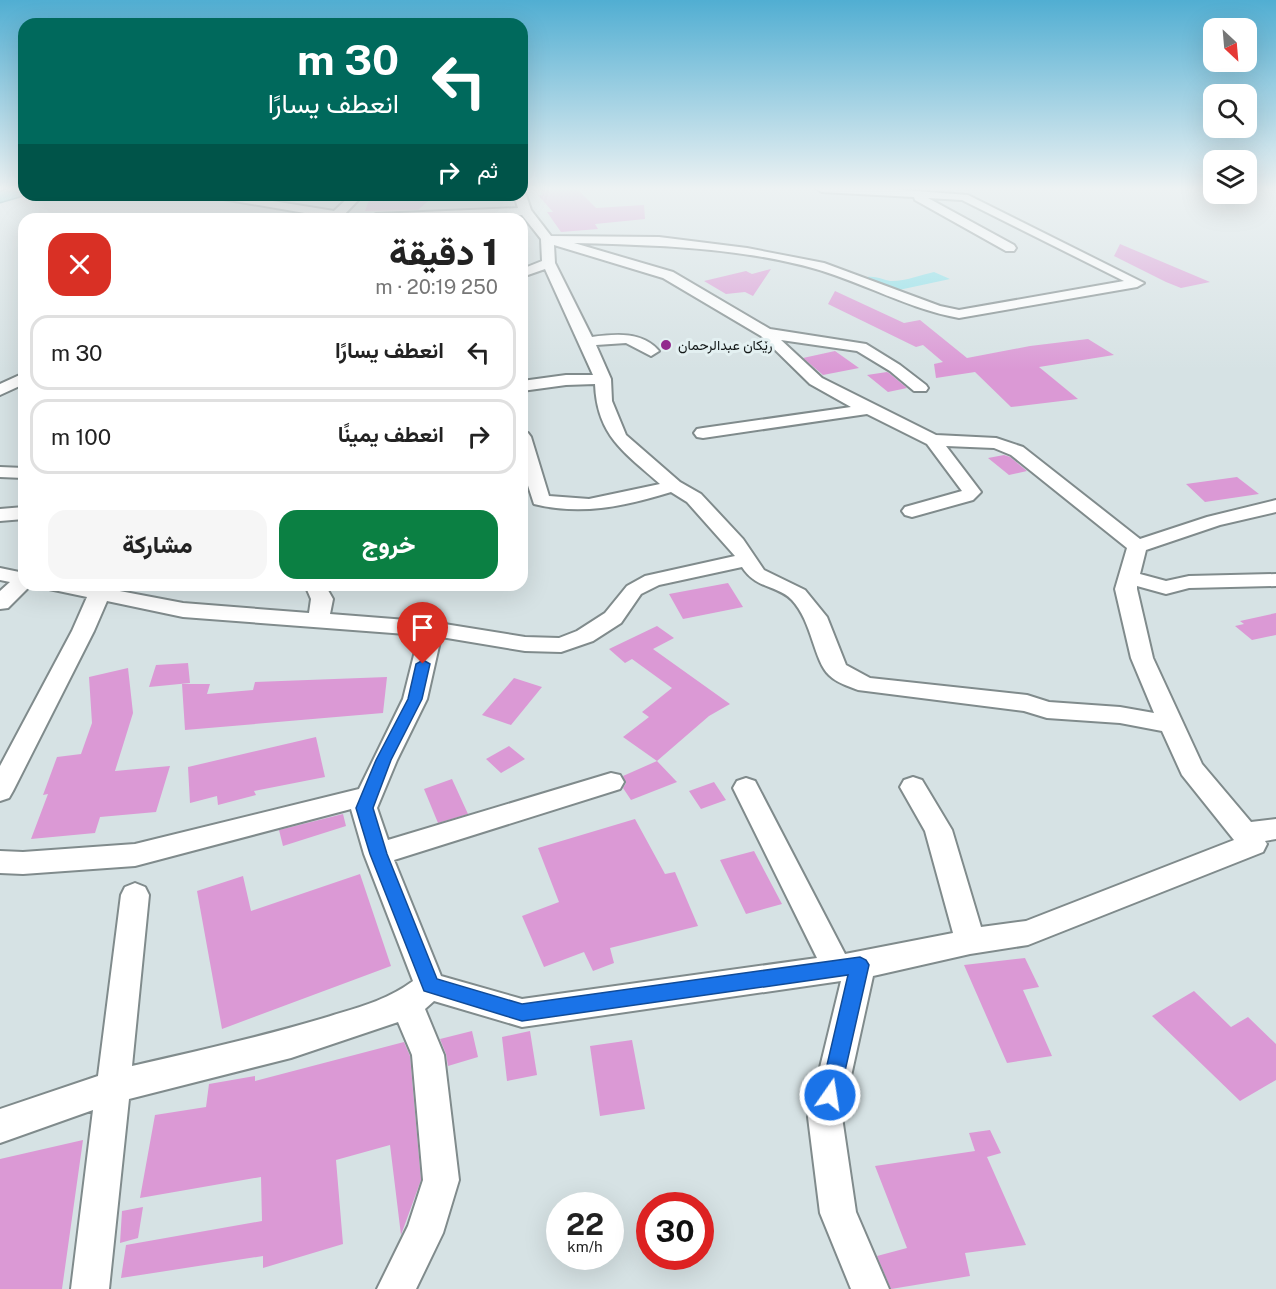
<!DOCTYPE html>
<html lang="ar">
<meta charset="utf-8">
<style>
body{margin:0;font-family:"Public Sans",Vazirmatn,sans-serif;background:#f6f6f6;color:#222;direction:rtl;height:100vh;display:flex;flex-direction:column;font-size:22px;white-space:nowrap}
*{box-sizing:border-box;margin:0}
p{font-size:20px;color:#767676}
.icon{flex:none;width:33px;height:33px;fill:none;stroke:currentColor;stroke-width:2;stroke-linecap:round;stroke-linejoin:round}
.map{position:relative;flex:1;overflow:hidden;direction:ltr}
.drawer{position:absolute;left:18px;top:213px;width:510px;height:378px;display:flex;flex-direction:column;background:#fff;border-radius:18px;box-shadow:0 6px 24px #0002;direction:rtl}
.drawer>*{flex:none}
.top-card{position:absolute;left:18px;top:18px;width:510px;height:183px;border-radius:18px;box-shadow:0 6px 24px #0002;direction:rtl;background:#00695c;color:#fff;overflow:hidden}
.needle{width:39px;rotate:154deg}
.tools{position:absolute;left:1203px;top:18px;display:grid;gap:12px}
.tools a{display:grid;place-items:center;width:54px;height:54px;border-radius:12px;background:#fff;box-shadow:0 6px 24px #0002;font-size:30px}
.speed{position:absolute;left:546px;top:1192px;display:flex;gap:12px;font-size:30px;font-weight:700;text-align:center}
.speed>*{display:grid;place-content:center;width:78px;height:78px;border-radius:50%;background:#fff;box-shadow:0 6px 24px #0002;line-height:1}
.speed small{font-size:15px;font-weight:400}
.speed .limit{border:9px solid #d22;background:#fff;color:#111}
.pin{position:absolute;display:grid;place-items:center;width:51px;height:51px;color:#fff;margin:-62px -26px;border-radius:50% 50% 50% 0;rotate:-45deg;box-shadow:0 0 6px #0007}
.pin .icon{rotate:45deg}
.me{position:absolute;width:66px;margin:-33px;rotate:13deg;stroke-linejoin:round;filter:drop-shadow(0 0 4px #0008)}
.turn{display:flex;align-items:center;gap:21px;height:126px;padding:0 30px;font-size:27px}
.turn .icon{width:78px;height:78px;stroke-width:2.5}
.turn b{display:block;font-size:42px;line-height:51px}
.then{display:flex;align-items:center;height:57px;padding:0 30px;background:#0003;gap:12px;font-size:22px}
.round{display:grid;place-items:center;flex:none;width:63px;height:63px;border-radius:18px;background:#f6f6f6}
.overview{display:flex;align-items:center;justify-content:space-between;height:102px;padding:0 30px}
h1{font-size:36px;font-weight:800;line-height:45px}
.action{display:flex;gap:12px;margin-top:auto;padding:12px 30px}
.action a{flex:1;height:69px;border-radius:18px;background:#0b8043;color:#fff;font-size:24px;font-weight:800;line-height:69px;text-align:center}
.action a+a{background:#f6f6f6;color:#222}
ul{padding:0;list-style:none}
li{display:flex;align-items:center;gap:18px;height:75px;margin:0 12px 9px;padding:0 18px;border:3px solid #e0e0e0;border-radius:18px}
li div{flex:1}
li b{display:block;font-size:22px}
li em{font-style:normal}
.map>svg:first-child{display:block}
</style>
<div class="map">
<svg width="1276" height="1289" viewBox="0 0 1276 1289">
<rect width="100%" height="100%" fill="#d6e2e4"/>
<path fill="#89dfe8" d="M 934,272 L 950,279 L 894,291 L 862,279 C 872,274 880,279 890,281 C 903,282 921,275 934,272 Z"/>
<path fill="#db99d5" d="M 539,189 L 577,189 L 596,208 L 644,205 L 645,219 L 595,224 L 598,229 L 561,232 L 547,212 L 553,212 L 538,195 L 543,195 Z
M 371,195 L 435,195 L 418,210 L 365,211 Z
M 1120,244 L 1210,282 L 1181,288 L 1166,282 L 1114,256 Z
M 771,269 L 753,296 L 745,292 L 726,294 L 704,281 L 746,271 L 752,274 Z
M 835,291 L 904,323 L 920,320 L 967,358 L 1030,346 L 1088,339 L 1114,355 L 1039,367 L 1078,399 L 1011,407 L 975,372 L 936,378 L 934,364 L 943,362 L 923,345 L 916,347 L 828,304 Z
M 835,351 L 859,368 L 823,375 L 803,358 Z
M 887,372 L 889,373 L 907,388 L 888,392 L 867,375 Z
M 1004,455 L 1010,457 L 1027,471 L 1009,475 L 988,458 Z
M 1237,477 L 1259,494 L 1205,502 L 1186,484 Z
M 728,583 L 743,607 L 683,619 L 669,594 Z
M 1276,613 L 1276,635 L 1252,640 L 1235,626 L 1244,624 L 1240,621 Z
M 657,626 L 674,638 L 653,649 L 730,704 L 709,716 L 657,761 L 623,737 L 649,717 L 642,712 L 672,688 L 632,659 L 625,663 L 609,649 Z
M 188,663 L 190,683 L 149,687 L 156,665 Z
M 128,668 L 133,713 L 115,771 L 170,766 L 156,812 L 100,817 L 95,833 L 31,839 L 48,794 L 43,795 L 57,757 L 81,754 L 92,723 L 89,677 Z
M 387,677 L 383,713 L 185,730 L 182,684 L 210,684 L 207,694 L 253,690 L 255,682 Z
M 514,678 L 542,687 L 511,725 L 482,715 Z
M 316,737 L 325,777 L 254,791 L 256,795 L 218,805 L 217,796 L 190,803 L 188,767 Z
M 509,746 L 525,759 L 501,773 L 486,759 Z
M 657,761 L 677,782 L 631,800 L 623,788 L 626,783 L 623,776 Z
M 452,779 L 468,814 L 438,823 L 424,789 Z
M 714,782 L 726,800 L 701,809 L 689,791 Z
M 343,814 L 346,826 L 283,846 L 279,830 Z
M 635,819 L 665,874 L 675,872 L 698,926 L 610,948 L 614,963 L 593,971 L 584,952 L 544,967 L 522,916 L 559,902 L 538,848 Z
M 754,851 L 782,904 L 746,914 L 720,860 Z
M 360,874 L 391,966 L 222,1029 L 197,891 L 243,876 L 251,911 Z
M 1025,958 L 1039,987 L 1023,990 L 1052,1056 L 1007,1063 L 964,965 Z
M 1194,991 L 1231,1027 L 1248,1017 L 1276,1044 L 1276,1080 L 1240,1101 L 1152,1016 Z
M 472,1031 L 478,1057 L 448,1066 L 446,1054 L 440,1039 Z
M 530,1031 L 537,1075 L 507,1081 L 502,1037 Z
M 632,1040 L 645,1109 L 600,1116 L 590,1046 Z
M 404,1042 L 410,1056 L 421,1180 L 401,1235 L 390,1145 L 336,1160 L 343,1244 L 263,1268 L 263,1256 L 121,1278 L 126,1245 L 262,1221 L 261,1177 L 140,1198 L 155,1115 L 206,1107 L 209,1084 L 255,1076 L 255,1081 Z
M 990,1130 L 1001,1153 L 987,1157 L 1026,1245 L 965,1253 L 970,1276 L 891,1289 L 877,1256 L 907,1248 L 875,1166 L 975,1151 L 969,1133 Z
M 83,1140 L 62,1289 L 0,1289 L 0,1159 Z
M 143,1207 L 138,1238 L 120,1243 L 122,1211 Z"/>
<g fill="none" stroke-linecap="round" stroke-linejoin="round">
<g stroke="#808b8c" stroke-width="4">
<path id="minor" d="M 817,189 L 889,189 L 968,195 L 1144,283 L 1137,287 L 959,318 C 909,309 864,283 816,269 C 738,247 654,245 574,243 L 673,272 L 770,329 L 866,344 L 900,365 L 926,385 L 928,388 L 926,391 L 914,391 L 890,371 L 857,351 L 781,340 L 822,378 L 936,435 L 996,438 L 1023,447 L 1140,539 L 1207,517 L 1276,500 L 1276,512 L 1220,525 L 1146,550 L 1140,574 L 1166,581 L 1189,576 L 1276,574 L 1276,586 L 1189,588 L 1166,594 L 1137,586 L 1137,589 L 1153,658 L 1202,764 L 1251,822 L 1276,819 L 1276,839 L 1265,841 L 1267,844 L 1263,852 L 1028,945 L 970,954 L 873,976 L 842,1117 L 856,1212 L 889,1289 L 851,1289 L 820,1213 L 808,1117 L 841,981 L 522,1027 L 434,1001 L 425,1009 L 444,1055 L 459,1180 L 443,1233 L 416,1289 L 377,1289 L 408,1226 L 423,1180 L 412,1055 L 398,1022 L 291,1058 L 129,1099 L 109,1289 L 71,1289 L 93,1110 L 0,1143 L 0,1109 L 98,1076 L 121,895 L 125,887 L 135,883 L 145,887 L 149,895 L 132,1066 C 196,1051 261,1037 324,1018 C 356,1008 386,1001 413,981 L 364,854 L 351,809 L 135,866 L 23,874 L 0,873 L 0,851 L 23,852 L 135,844 L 359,789 L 403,699 L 419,635 L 183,617 L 107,601 L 94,631 L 13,791 L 9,798 L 0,801 L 0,766 L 72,631 L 87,597 L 49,589 L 46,585 L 88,585 L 183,603 L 309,613 L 311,599 L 305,585 L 325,585 L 333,599 L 330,614 L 432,622 L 525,637 L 559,638 L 577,631 L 605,613 L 627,586 L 645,576 L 735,556 L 687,502 L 671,492 C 625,506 582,516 534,504 L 522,467 L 522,432 L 528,433 L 531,437 L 549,496 L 589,499 L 660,484 C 624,452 597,436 595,384 L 566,385 L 522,391 L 522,381 L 566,375 L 593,375 L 545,269 L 522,277 L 522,269 L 542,261 L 541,239 L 522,215 L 378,219 L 374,216 L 376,214 L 518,208 L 514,195 L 522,195 L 522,192 L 526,195 L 531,210 L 551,236 L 659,237 L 747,248 L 824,263 L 940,306 L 959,310 L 1124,281 L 962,200 L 928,198 L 1014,245 L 1016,248 L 1014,251 L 1006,251 L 915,200 L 914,197 L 822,192 ZM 554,245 L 663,278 L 761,336 L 810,384 L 851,407 L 703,428 L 697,429 L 694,433 L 697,437 L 703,438 L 867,414 L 927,444 L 962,491 L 905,507 L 902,511 L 905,515 L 912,517 L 973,500 L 981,492 L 946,446 L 994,448 L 1011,455 L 1127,548 L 1115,589 L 1131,658 L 1154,713 L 1120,707 L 1049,702 L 1027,695 L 870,678 L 846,665 L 827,617 L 805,590 L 764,570 L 743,539 L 701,494 L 680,482 L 626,435 L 612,401 L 611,379 L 596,345 L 626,343 L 651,356 L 659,351 C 642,331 615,334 592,337 L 555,263 ZM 742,567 C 756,589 777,585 792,600 C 812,621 814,661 829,675 C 837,683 848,686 858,690 L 1024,711 L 1047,718 L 1120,723 L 1162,731 L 1182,775 L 1234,840 L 1026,921 L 981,927 L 952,830 L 922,780 L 913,777 L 904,780 L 900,787 L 925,831 L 953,933 L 845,954 L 755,781 L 746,778 L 737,781 L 733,788 L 817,958 L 522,999 L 441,976 L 394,860 L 620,789 L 624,782 L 620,775 L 611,773 L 388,840 L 377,808 L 397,760 L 427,699 L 441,637 L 525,651 L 561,652 L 593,641 L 621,623 L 641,594 L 659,585 Z
M 211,195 L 235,195 L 334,211 L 351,195 L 363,195 L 340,219 L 327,219 L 328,217 L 217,198 Z
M 24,373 L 24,384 L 0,395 L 0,384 Z
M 0,467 L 24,468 L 24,478 L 0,477 Z
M 24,507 L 24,519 L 0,521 L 0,509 Z
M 0,568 L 24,573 L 24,585 L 31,585 L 8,608 L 0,609 L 0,591 L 10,582 L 0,580 Z"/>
</g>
<g stroke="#1e7981" stroke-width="3">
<path id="trunk" d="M 8,189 L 24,189 L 24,195 L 0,202 L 0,192 Z"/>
</g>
<use href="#minor" fill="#fff" fill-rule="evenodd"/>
<use href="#trunk" fill="#50bec8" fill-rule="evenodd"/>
</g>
<linearGradient id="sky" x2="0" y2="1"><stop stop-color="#51aed2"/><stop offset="0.51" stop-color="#edf2f3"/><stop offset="1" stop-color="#edf2f3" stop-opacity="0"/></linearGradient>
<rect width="1276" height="370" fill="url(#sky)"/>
<path fill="#1a73e8" stroke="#114b97" stroke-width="1.5" d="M 423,660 L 430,664 L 422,699 L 391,760 L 373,808 L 387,854 L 437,979 L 522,1004 L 860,957 L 866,960 L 869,965 L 838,1102 L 830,1105 L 823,1102 L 820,1095 L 848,975 L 522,1021 L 424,991 L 370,854 L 356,808 L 376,760 L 408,699 L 416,664 Z"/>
<circle fill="#92298d" stroke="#e3f0f1" stroke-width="2" cx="666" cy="345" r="6"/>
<g text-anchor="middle" stroke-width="6" stroke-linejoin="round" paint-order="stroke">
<g font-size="14" fill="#121717" stroke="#e3f0f1" text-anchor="start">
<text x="678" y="350">رێكان عبدالرحمان</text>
</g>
</g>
</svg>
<div class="tools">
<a><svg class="needle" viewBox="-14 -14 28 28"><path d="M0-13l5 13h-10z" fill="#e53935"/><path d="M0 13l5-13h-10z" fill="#767676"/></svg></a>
<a><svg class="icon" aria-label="search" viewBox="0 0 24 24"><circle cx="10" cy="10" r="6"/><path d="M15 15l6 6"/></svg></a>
<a><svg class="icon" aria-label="layers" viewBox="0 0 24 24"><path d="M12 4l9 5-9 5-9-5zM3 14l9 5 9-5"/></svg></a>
</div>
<div class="speed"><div>22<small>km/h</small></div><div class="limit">30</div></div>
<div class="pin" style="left:423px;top:664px;background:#d93025"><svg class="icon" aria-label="arrive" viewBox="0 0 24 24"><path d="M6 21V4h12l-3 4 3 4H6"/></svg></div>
<svg class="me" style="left:830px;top:1095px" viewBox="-20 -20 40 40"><circle r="17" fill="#1a73e8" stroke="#fff" stroke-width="3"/><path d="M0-11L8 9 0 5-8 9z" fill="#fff"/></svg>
<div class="top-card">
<div class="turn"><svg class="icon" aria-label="left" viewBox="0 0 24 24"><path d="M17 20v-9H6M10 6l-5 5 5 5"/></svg><div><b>30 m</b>انعطف يسارًا</div></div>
<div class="then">ثم<svg class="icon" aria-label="right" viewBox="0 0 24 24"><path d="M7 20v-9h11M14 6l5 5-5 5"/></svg></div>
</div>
<section class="drawer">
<div class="overview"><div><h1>1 دقيقة</h1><p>250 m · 20:19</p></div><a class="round" style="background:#d93025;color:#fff"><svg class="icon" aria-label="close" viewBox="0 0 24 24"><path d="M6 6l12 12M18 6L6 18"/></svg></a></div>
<ul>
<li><svg class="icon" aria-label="left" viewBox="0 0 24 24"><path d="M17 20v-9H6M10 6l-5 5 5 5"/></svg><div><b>انعطف يسارًا</b></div><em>30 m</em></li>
<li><svg class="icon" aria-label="right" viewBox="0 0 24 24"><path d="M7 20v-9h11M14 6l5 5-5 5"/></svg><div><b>انعطف يمينًا</b></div><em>100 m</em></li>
</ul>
<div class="action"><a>خروج</a><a>مشاركة</a></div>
</section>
</div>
